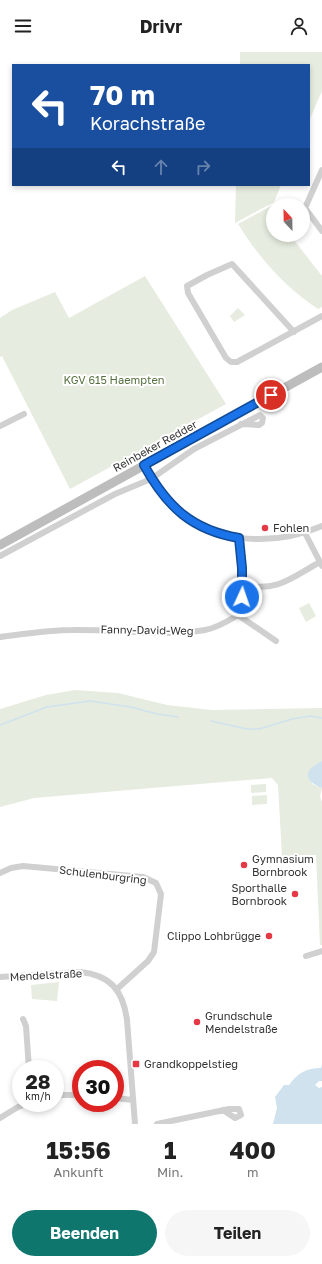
<!DOCTYPE html>
<html lang="de">
<meta charset="utf-8">
<style>
body{margin:0;font-family:"Golos Text",sans-serif;background:#f6f6f6;color:#222;height:100vh;display:flex;flex-direction:column;font-size:15px;white-space:nowrap}
*{box-sizing:border-box;margin:0}
p{font-size:13px;color:#767676}
.icon{flex:none;width:22px;height:22px;fill:none;stroke:currentColor;stroke-width:2;stroke-linecap:round;stroke-linejoin:round}
.map{position:relative;height:1072px;overflow:hidden}
.details{display:flex;flex-direction:column;background:#fff;flex:1}
.details>*{flex:none}
.hud{position:absolute;left:12px;top:12px;width:298px;height:122px;border-radius:0px;box-shadow:0 2px 6px #0003;background:#1a4fa0;color:#fff;overflow:hidden}
.needle{width:26px;rotate:338deg}
.tools{position:absolute;left:266px;top:146px;display:grid;gap:8px}
.tools a{display:grid;place-items:center;width:44px;height:44px;border-radius:50%;background:#fff;box-shadow:0 2px 6px #0003;font-size:20px}
.speed{position:absolute;left:12px;top:1008px;display:flex;gap:8px;font-size:20px;font-weight:700;text-align:center}
.speed>*{display:grid;place-content:center;width:52px;height:52px;border-radius:50%;background:#fff;box-shadow:0 2px 6px #0003;line-height:1}
.speed small{font-size:10px;font-weight:400}
.speed .limit{border:6px solid #d22;background:#fff;color:#111}
.pin{position:absolute;display:grid;place-items:center;width:34px;height:34px;color:#fff;margin:-17px;border:2px solid #fff;border-radius:50%;box-shadow:0 1px 4px #0007}
.me{position:absolute;width:44px;margin:-22px;rotate:3deg;stroke-linejoin:round;filter:drop-shadow(0 0 3px #0008)}
.turn{display:flex;align-items:center;gap:14px;height:84px;padding:0 12px;font-size:18px}
.turn .icon{width:52px;height:52px;stroke-width:2.5}
.turn b{display:block;font-size:28px;line-height:34px}
.lanes{display:flex;align-items:center;height:38px;padding:0 12px;background:#0003;justify-content:center;gap:20px;direction:ltr}
.lanes .off{opacity:.35}
.eta{display:flex;justify-content:space-evenly;align-items:center;height:68px;text-align:center}
.eta b{font-size:24px;font-weight:700;line-height:28px}
.button{display:flex;gap:8px;margin-top:auto;padding:8px 12px}
.button a{flex:1;height:46px;border-radius:24px;background:#0f766e;color:#fff;font-size:16px;font-weight:700;line-height:46px;text-align:center}
.button a+a{background:#f6f6f6;color:#222}
header{display:flex;justify-content:space-between;align-items:center;height:52px;padding:0 12px;background:#fff;font-size:18px;font-weight:700}
.map>svg:first-child{display:block}
</style>
<header><svg class="icon" aria-label="menu" viewBox="0 0 24 24"><path d="M4 6h16M4 12h16M4 18h16"/></svg>Drivr<svg class="icon" aria-label="person" viewBox="0 0 24 24"><circle cx="12" cy="8" r="4"/><path d="M4 21q1-7 8-7t8 7"/></svg></header>
<div class="map">
<svg width="322" height="1072" viewBox="0 0 322 1072">
<rect width="100%" height="100%" fill="#fff"/>
<path fill="#e6ecdf" d="M 240,0 L 322,0 L 322,39 L 309,69 L 309,13 L 240,13 Z
M 236,133 L 281,133 L 274,150 L 235,171 Z
M 273,153 L 271,158 L 273,162 L 273,183 L 290,183 L 322,224 L 322,255 L 318,257 C 284,234 260,207 238,172 Z
M 145,224 L 226,352 L 70,437 L 2,304 L 0,305 L 0,266 L 12,258 L 55,240 L 69,266 Z
M 238,256 L 245,263 L 234,270 L 230,264 Z
M 309,551 L 316,564 L 306,570 L 299,556 Z
M 75,638 L 118,641 L 167,653 L 212,658 L 322,656 L 322,709 L 314,714 L 312,732 L 322,736 L 320,745 L 322,750 L 322,893 L 320,893 L 316,803 L 282,804 L 278,733 L 272,726 L 34,746 L 0,755 L 0,657 L 46,643 Z
M 266,732 L 266,740 L 251,741 L 251,733 Z
M 267,743 L 267,752 L 252,753 L 252,744 Z
M 59,930 L 57,949 L 32,947 L 31,933 Z"/>
<path fill="#cfe2ee" d="M 322,709 L 322,736 C 302,728 304,718 322,709 Z
M 322,1012 L 322,1029 L 319,1029 L 315,1033 L 319,1036 L 322,1035 L 322,1072 L 273,1072 L 277,1056 L 275,1045 L 284,1033 L 289,1033 C 298,1021 306,1016 321,1016 Z"/>
<g fill="none" stroke-linecap="round" stroke-linejoin="round">
<path stroke="#cfe2ee" stroke-width="1.5" d="M 211,669 L 247,677 L 259,677 L 292,667 L 310,664 L 322,666
M 0,673 L 47,655 L 90,649 L 131,655 L 157,662 L 178,665"/>
<path stroke="#d0d0d0" stroke-width="6" d="M 322,118 L 305,156 L 322,179
M 294,280 L 232,212 L 207,223 L 187,234 L 188,241 L 226,306 L 231,310 L 237,310 L 322,264
M 0,374 L 24,362
M 144,413 C 150,425 156,437 165,447 C 203,492 271,496 322,474
M 305,481 L 322,514
M 0,504 L 115,442 L 151,427 L 194,397 L 260,363 L 263,366 L 262,371 L 259,373 L 241,372
M 243,533 C 278,540 291,526 320,510
M 238,563 L 276,589
M 0,585 C 24,582 49,578 73,578 C 114,577 166,585 205,578 C 217,576 228,569 238,563 L 243,533 L 239,486
M 0,821 L 11,816 L 23,814 L 143,825 L 156,831 L 161,842 L 154,900 L 148,909 L 117,937
M 306,904 L 322,899
M 0,925 L 80,920 C 110,923 123,938 127,968 L 135,1072
M 23,967 L 26,974 L 29,1017
M 55,1044 L 62,1043 L 81,1043
M 115,1046 L 133,1048
M 0,1066 L 18,1055 L 29,1051
M 157,1072 L 229,1057 L 239,1057 L 241,1063 L 235,1066 L 223,1058"/>
<path stroke="#bdbdbd" stroke-width="9" d="M 0,493 L 322,315"/>
</g>
<g fill="none" stroke-linecap="round" stroke-linejoin="round">
<g stroke="#114b97" stroke-width="10">
<path id="route" d="M 242,545 L 242,516 L 239,486 C 192,478 167,455 144,413 L 271,343"/>
</g>
<use href="#route" stroke="#1a73e8" stroke-width="7"/>
</g>
<g fill="#e63946" stroke="#fff" stroke-width="1.5">
<circle cx="265" cy="476" r="4"/>
<circle cx="244" cy="813" r="4"/>
<circle cx="295" cy="842" r="4"/>
<circle cx="269" cy="884" r="4"/>
<circle cx="197" cy="970" r="4"/>
<rect x="132" y="1008" width="8" height="8" rx="2"/>
</g>
<g text-anchor="middle" stroke-width="4" stroke-linejoin="round" paint-order="stroke">
<g font-size="11" fill="#56703f" stroke="#fff">
<text x="114" y="332">KGV 615 Haempten</text>
</g>
<g font-size="11" fill="#333" stroke="#fff">
<text transform="translate(155 394) rotate(-29)" y="4">Reinbeker Redder</text>
<text transform="translate(147 578) rotate(1)" y="4">Fanny-David-Weg</text>
<text transform="translate(103 823) rotate(7)" y="4">Schulenburgring</text>
<text transform="translate(46 923) rotate(-3)" y="4">Mendelstraße</text>
</g>
<g font-size="11" fill="#333" stroke="#fff" text-anchor="start">
<text x="273" y="480">Fohlen</text>
<text x="252" y="811">Gymnasium<tspan x="252" dy="13">Bornbrook</tspan></text>
<text x="287" y="840" text-anchor="end">Sporthalle<tspan x="287" dy="13">Bornbrook</tspan></text>
<text x="261" y="888" text-anchor="end">Clippo Lohbrügge</text>
<text x="205" y="968">Grundschule<tspan x="205" dy="13">Mendelstraße</tspan></text>
<text x="144" y="1016">Grandkoppelstieg</text>
</g>
</g>
</svg>
<div class="tools">
<a><svg class="needle" viewBox="-14 -14 28 28"><path d="M0-13l5 13h-10z" fill="#e53935"/><path d="M0 13l5-13h-10z" fill="#767676"/></svg></a>
</div>
<div class="speed"><div>28<small>km/h</small></div><div class="limit">30</div></div>
<div class="pin" style="left:271px;top:343px;background:#d93025"><svg class="icon" aria-label="arrive" viewBox="0 0 24 24"><path d="M6 21V4h12l-3 4 3 4H6"/></svg></div>
<svg class="me" style="left:242px;top:545px" viewBox="-20 -20 40 40"><circle r="17" fill="#1a73e8" stroke="#fff" stroke-width="3"/><path d="M0-11L8 9 0 5-8 9z" fill="#fff"/></svg>
<div class="hud">
<div class="turn"><svg class="icon" aria-label="left" viewBox="0 0 24 24"><path d="M17 20v-9H6M10 6l-5 5 5 5"/></svg><div><b>70 m</b>Korachstraße</div></div>
<div class="lanes"><svg class="icon" aria-label="left" viewBox="0 0 24 24"><path d="M17 20v-9H6M10 6l-5 5 5 5"/></svg><svg class="icon off" aria-label="ahead" viewBox="0 0 24 24"><path d="M12 20V5M6 11l6-6 6 6"/></svg><svg class="icon off" aria-label="right" viewBox="0 0 24 24"><path d="M7 20v-9h11M14 6l5 5-5 5"/></svg></div>
</div>
</div>
<section class="details">
<div class="eta">
<div><b>15:56</b><p>Ankunft</p></div>
<div><b>1</b><p>Min.</p></div>
<div><b>400</b><p>m</p></div>
</div>
<div class="button"><a>Beenden</a><a>Teilen</a></div>
</section>
